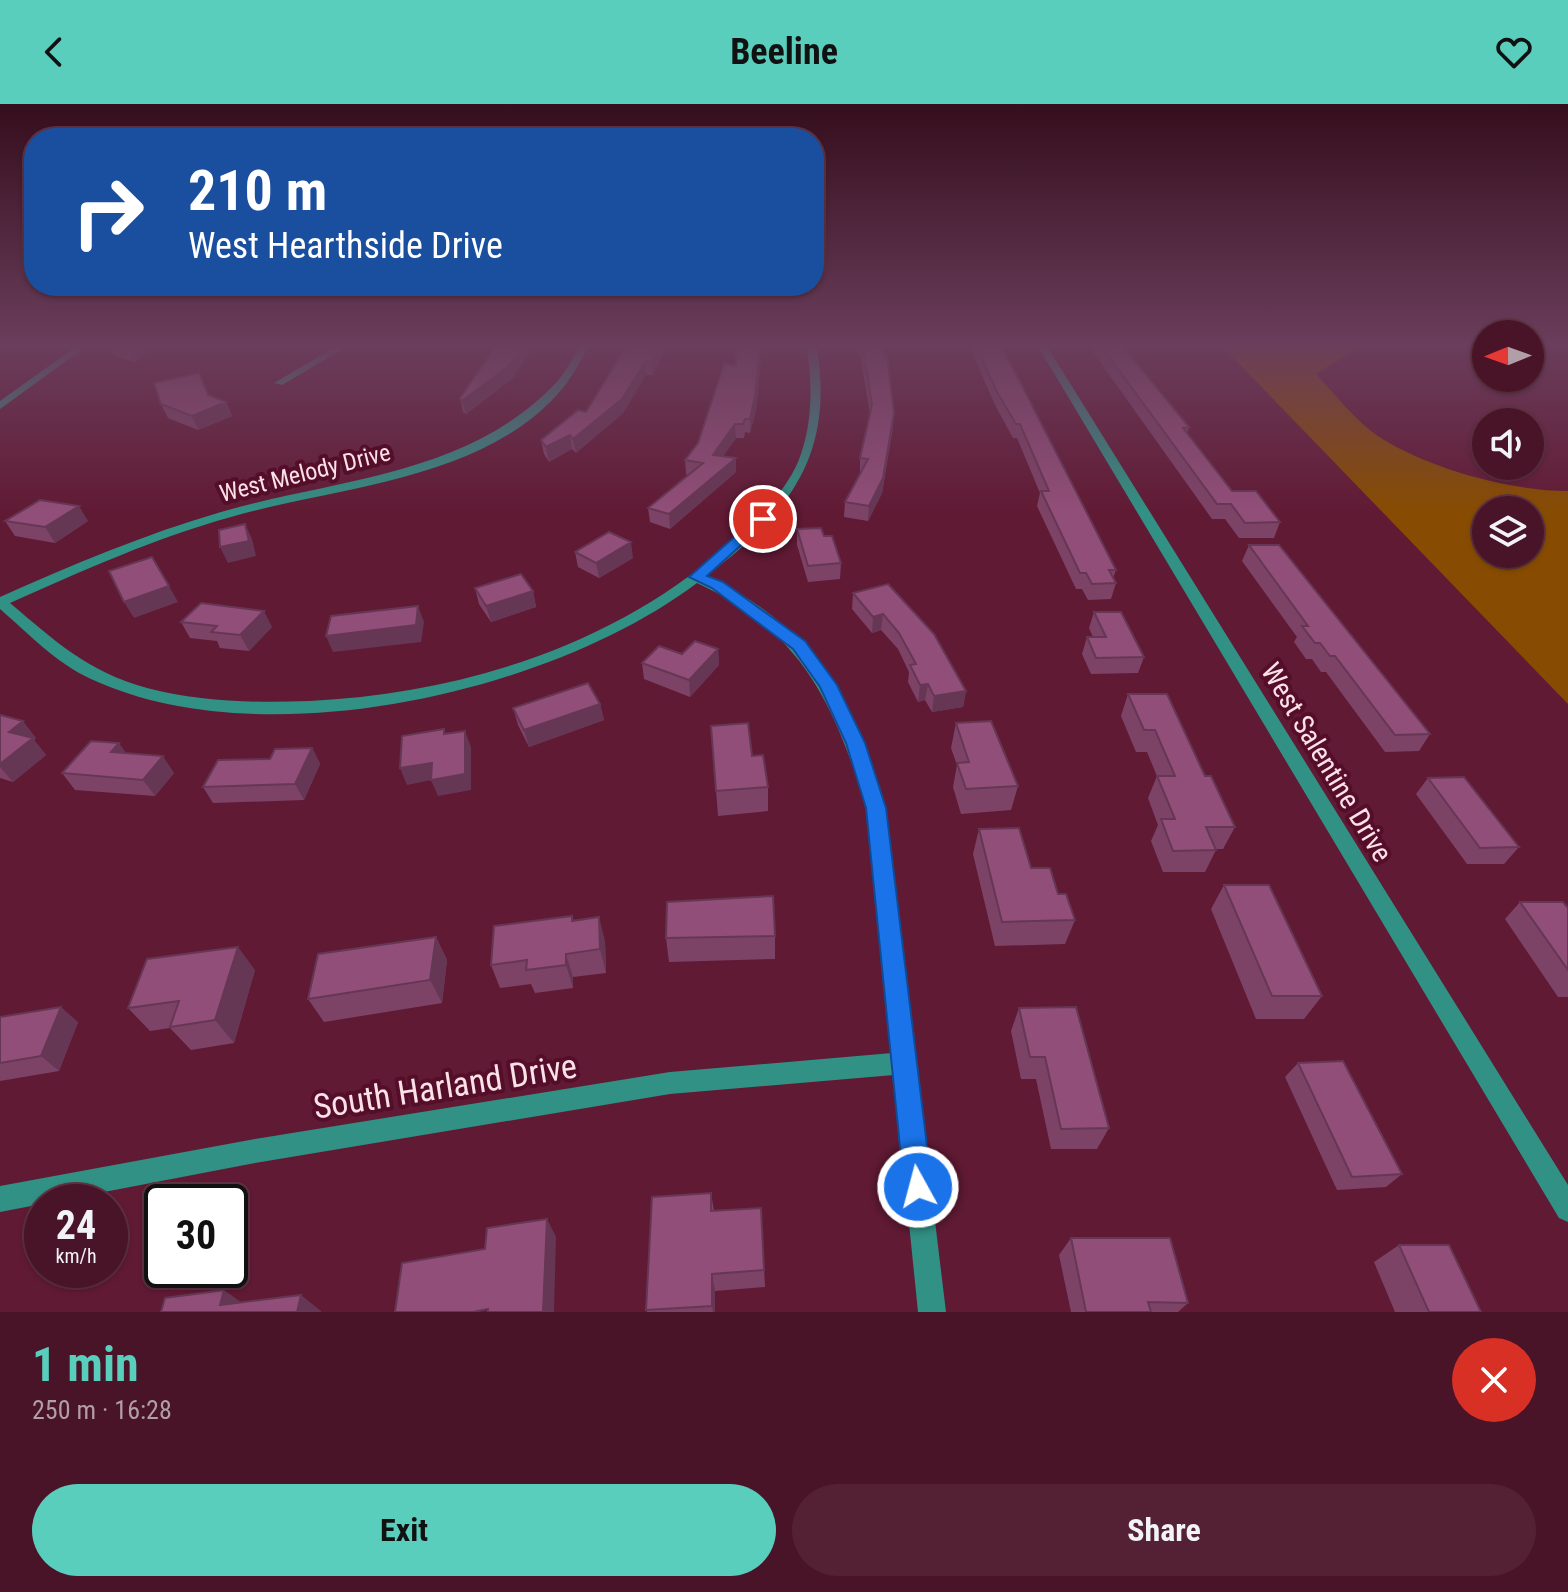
<!DOCTYPE html>
<meta charset="utf-8">
<style>
body{margin:0;font-family:"Roboto Condensed",sans-serif;background:#532133;color:#f1f3f6;height:100vh;display:flex;flex-direction:column;font-size:30px;white-space:nowrap}
*{box-sizing:border-box;margin:0}
p{font-size:26px;color:#b19ea7}
.icon{flex:none;width:44px;height:44px;fill:none;stroke:currentColor;stroke-width:2;stroke-linecap:round;stroke-linejoin:round}
.map{position:relative;height:1208px;overflow:hidden}
.sheet{display:flex;flex-direction:column;background:#491427;flex:1}
.sheet>*{flex:none}
.guide{position:absolute;left:24px;top:24px;width:800px;height:168px;border-radius:32px;box-shadow:0 2px 6px #0004,0 0 0 2px #613344;background:#1a4fa0;color:#fff;overflow:hidden}
.needle{width:52px;rotate:269deg}
.controls{position:absolute;left:1472px;top:216px;display:grid;gap:16px}
.controls a{display:grid;place-items:center;width:72px;height:72px;border-radius:50%;background:#491427;box-shadow:0 2px 6px #0004,0 0 0 2px #613344;font-size:40px}
.speed{position:absolute;left:24px;top:1080px;display:flex;gap:16px;font-size:40px;font-weight:700;text-align:center}
.speed>*{display:grid;place-content:center;width:104px;height:104px;border-radius:50%;background:#491427;box-shadow:0 2px 6px #0004,0 0 0 2px #613344;line-height:1}
.speed small{font-size:20px;font-weight:400}
.speed .limit{border:4px solid #111;border-radius:12px;background:#fff;color:#111}
.pin{position:absolute;display:grid;place-items:center;width:68px;height:68px;color:#fff;margin:-34px;border:4px solid #fff;border-radius:50%;box-shadow:0 2px 8px #0007}
.me{position:absolute;width:88px;margin:-44px;rotate:353deg;stroke-linejoin:round;filter:drop-shadow(0 0 6px #0008)}
.turn{display:flex;align-items:center;gap:28px;height:168px;padding:0 32px;font-size:36px}
.turn .icon{width:104px;height:104px;stroke-width:2.5}
.turn b{display:block;font-size:56px;line-height:68px}
.round{display:grid;place-items:center;flex:none;width:84px;height:84px;border-radius:42px;background:#532133}
.headline{display:flex;align-items:center;justify-content:space-between;height:136px;padding:0 32px}
h1{font-size:48px;font-weight:700;line-height:60px;color:#5acebd}
.button{display:flex;gap:16px;margin-top:auto;padding:16px 32px}
.button a{flex:1;height:92px;border-radius:48px;background:#5acebd;color:#111;font-size:32px;font-weight:700;line-height:92px;text-align:center}
.button a+a{background:#532133;color:#f1f3f6}
header{display:flex;justify-content:space-between;align-items:center;height:104px;padding:0 32px;background:#5acebd;color:#111;font-size:36px;font-weight:700}
.map>svg:first-child{display:block}
</style>
<header><svg class="icon" aria-label="back" viewBox="0 0 24 24"><path d="M15 5l-7 7 7 7"/></svg>Beeline<svg class="icon" aria-label="heart" viewBox="0 0 24 24"><path d="M12 20l-8-8c-3-5 5-10 8-4 3-6 11-1 8 4z"/></svg></header>
<div class="map">
<svg width="1568" height="1208" viewBox="0 0 1568 1208">
<rect width="100%" height="100%" fill="#611a34"/>
<path fill="#874c01" fill-rule="evenodd" d="M 1219,239 L 1367,239 L 1316,270 C 1335,290 1357,319 1381,334 C 1430,365 1511,387 1568,387 L 1568,600 ZM 1486,406 L 1530,406 L 1530,450 L 1486,450 Z"/>
<g fill="none" stroke-linecap="round" stroke-linejoin="round">
<path fill="#319184" fill-rule="evenodd" d="M 81,239 L 91,239 L 0,305 L 0,297 Z
M 342,239 L 353,239 L 282,281 L 274,279 Z
M 582,239 L 591,239 C 582,254 573,272 562,285 C 485,377 338,382 231,413 C 155,434 82,467 10,499 C 55,537 88,568 147,584 C 200,598 255,599 310,597 C 461,589 612,543 728,441 C 754,417 783,392 798,358 C 813,321 813,279 806,239 L 816,239 C 836,350 790,409 706,472 C 816,523 847,595 885,704 L 946,1208 L 918,1208 L 894,971 L 670,990 L 255,1059 L 0,1108 L 0,1082 L 255,1035 L 670,968 L 892,949 L 867,704 C 833,599 803,528 697,479 C 551,589 263,655 91,575 C 56,559 29,530 0,505 L 0,493 C 72,461 145,430 221,408 C 335,375 463,372 551,284 C 564,272 573,254 582,239 Z
M 1036,239 L 1045,239 L 1568,1081 L 1568,1118 L 1559,1114 Z"/>
</g>
<path fill="#7d4367" d="M 158,239 L 135,258 L 114,252 L 108,240 Z
M 498,239 L 536,239 L 513,274 L 466,310 L 463,308 L 460,294 Z
M 628,239 L 663,239 L 664,247 L 653,271 L 646,271 L 623,309 L 576,349 L 572,345 L 549,358 L 544,350 L 541,336 L 586,308 Z
M 855,239 L 880,239 L 893,323 L 882,389 L 868,417 L 844,413 L 845,398 L 861,369 L 860,369 L 860,354 L 870,309 L 860,250 L 858,250 Z
M 968,239 L 998,239 L 1116,466 L 1113,474 L 1116,479 L 1111,495 L 1088,496 L 1082,485 L 1076,485 L 1037,402 L 1040,389 L 1017,334 L 1013,334 L 995,301 Z
M 1095,239 L 1120,239 L 1189,323 L 1187,329 L 1232,387 L 1280,418 L 1274,434 L 1239,434 L 1225,415 L 1212,415 L 1093,248 Z
M 761,255 L 756,306 L 750,329 L 745,328 L 744,334 L 736,334 L 723,352 L 736,368 L 670,425 L 650,418 L 648,404 L 688,371 L 686,370 L 685,356 L 698,339 L 736,261 Z
M 209,291 L 226,298 L 232,312 L 198,326 L 168,314 L 161,300 Z
M 5,417 L 88,417 L 55,439 L 15,432 Z
M 797,425 L 824,432 L 841,459 L 840,475 L 808,478 L 797,441 Z
M 1249,441 L 1430,630 L 1419,647 L 1385,648 L 1326,568 L 1321,568 L 1312,555 L 1306,555 L 1294,538 L 1297,533 L 1242,457 Z
M 575,448 L 633,454 L 599,474 L 578,463 Z
M 888,480 L 966,587 L 963,603 L 932,608 L 925,596 L 918,598 L 908,578 L 909,568 L 898,545 L 881,526 L 872,529 L 852,505 L 853,489 Z
M 475,484 L 533,487 L 536,503 L 491,518 L 479,500 Z
M 1094,508 L 1144,553 L 1138,569 L 1091,570 L 1082,550 L 1087,533 L 1093,533 L 1089,524 Z
M 181,518 L 272,523 L 249,547 L 220,544 L 217,537 L 190,534 Z
M 718,545 L 719,561 L 690,593 L 644,575 L 642,559 L 682,550 Z
M 1128,590 L 1205,672 L 1235,723 L 1223,745 L 1216,745 L 1216,746 L 1205,768 L 1163,768 L 1151,737 L 1158,721 L 1148,694 L 1157,672 L 1147,648 L 1136,648 L 1121,612 Z
M 600,600 L 604,616 L 529,643 L 518,621 L 513,604 Z
M 0,611 L 36,634 L 34,636 L 46,651 L 13,678 L 0,674 Z
M 956,619 L 1018,682 L 1011,706 L 961,710 L 953,683 L 957,661 L 951,644 Z
M 711,622 L 752,652 L 768,683 L 768,707 L 718,712 Z
M 312,644 L 320,660 L 304,696 L 213,699 L 203,683 L 270,655 Z
M 126,649 L 174,669 L 155,692 L 75,686 L 62,669 Z
M 1428,674 L 1519,743 L 1504,760 L 1467,760 L 1416,690 Z
M 979,725 L 1031,764 L 1058,790 L 1075,816 L 1065,840 L 995,842 L 973,750 Z
M 1224,781 L 1322,892 L 1304,915 L 1256,915 L 1211,805 Z
M 1520,798 L 1568,804 L 1568,893 L 1558,893 L 1505,815 Z
M 572,812 L 574,817 L 605,837 L 606,869 L 573,873 L 573,884 L 535,889 L 531,880 L 500,884 L 491,861 Z
M 775,832 L 775,855 L 669,858 L 666,834 Z
M 436,833 L 447,856 L 442,899 L 324,918 L 308,895 Z
M 255,866 L 234,939 L 191,946 L 170,924 L 150,927 L 128,904 Z
M 1019,904 L 1109,1024 L 1097,1045 L 1051,1045 L 1036,975 L 1021,975 L 1011,927 Z
M 0,913 L 78,918 L 59,967 L 0,977 Z
M 1298,959 L 1402,1070 L 1386,1083 L 1337,1086 L 1285,973 Z
M 711,1089 L 714,1107 L 761,1104 L 765,1183 L 715,1187 L 715,1208 L 647,1208 L 646,1206 Z
M 1071,1134 L 1188,1199 L 1178,1208 L 1071,1208 L 1059,1151 Z
M 1399,1141 L 1481,1208 L 1395,1208 L 1374,1158 Z"/>
<path fill="#663754" d="M 137,239 L 158,239 L 135,258 L 129,245 Z
M 525,239 L 536,239 L 513,274 L 466,310 L 462,297 Z
M 661,239 L 663,239 L 664,247 L 653,271 L 652,258 Z
M 760,243 L 761,255 L 756,306 L 750,329 L 750,315 Z
M 645,258 L 646,271 L 623,309 L 576,349 L 573,335 Z
M 199,269 L 213,303 L 226,298 L 232,312 L 198,326 L 192,312 Z
M 894,309 L 882,389 L 868,417 L 869,402 Z
M 735,320 L 736,334 L 714,365 L 713,351 Z
M 570,331 L 572,345 L 549,358 L 546,343 Z
M 736,354 L 736,368 L 670,425 L 669,410 Z
M 79,402 L 88,417 L 55,439 L 45,423 Z
M 245,420 L 252,435 L 256,452 L 228,459 L 220,443 Z
M 631,438 L 633,454 L 599,474 L 596,459 Z
M 169,482 L 178,498 L 134,514 L 124,498 Z
M 533,487 L 536,503 L 491,518 L 486,502 Z
M 418,502 L 424,518 L 421,538 L 333,548 L 326,532 Z
M 264,507 L 272,523 L 249,547 L 240,531 Z
M 883,510 L 881,526 L 872,529 L 873,513 Z
M 718,545 L 719,561 L 690,593 L 689,576 Z
M 928,580 L 925,596 L 918,598 L 920,581 Z
M 966,587 L 963,603 L 932,608 L 934,592 Z
M 600,600 L 604,616 L 529,643 L 524,626 Z
M 23,617 L 36,634 L 34,636 L 46,651 L 13,678 L 0,663 L 0,660 L 9,628 Z
M 465,627 L 471,643 L 471,686 L 438,692 L 431,676 L 407,681 L 400,664 Z
M 119,639 L 131,656 L 111,648 Z
M 312,644 L 320,660 L 304,696 L 295,680 Z
M 163,652 L 174,669 L 155,692 L 143,676 Z
M 599,813 L 605,837 L 606,869 L 600,845 Z
M 436,833 L 447,856 L 442,899 L 430,876 Z
M 238,843 L 255,866 L 234,939 L 215,916 Z
M 566,850 L 573,873 L 573,884 L 566,861 Z
M 61,903 L 78,918 L 59,967 L 41,952 Z
M 547,1115 L 556,1133 L 554,1208 L 543,1208 Z
M 712,1170 L 715,1187 L 715,1208 L 713,1208 L 712,1202 Z
M 224,1186 L 248,1203 L 220,1201 Z
M 301,1191 L 321,1207 L 321,1208 L 297,1208 Z"/>
<path fill="#914e78" stroke="#663754" stroke-width="2" d="M 108,239 L 137,239 L 129,245 Z
M 498,239 L 525,239 L 510,261 L 462,297 L 460,294 Z
M 628,239 L 661,239 L 652,258 L 645,258 L 622,295 L 573,335 L 570,331 L 546,343 L 541,336 L 578,306 L 586,308 Z
M 736,239 L 760,239 L 760,243 L 755,292 L 750,315 L 745,315 L 743,320 L 735,320 L 713,351 L 736,354 L 669,410 L 648,404 L 703,359 L 685,356 L 698,339 L 724,260 L 736,261 Z
M 862,239 L 880,239 L 884,252 L 887,252 L 894,309 L 883,374 L 869,402 L 845,398 L 868,355 L 860,354 L 872,301 Z
M 975,239 L 998,239 L 1015,268 L 1116,466 L 1109,466 L 1116,479 L 1092,480 L 1086,469 L 1080,469 L 1041,387 L 1049,387 L 1020,320 L 1016,320 L 997,288 Z
M 1099,239 L 1120,239 L 1189,323 L 1183,324 L 1232,387 L 1256,387 L 1280,418 L 1245,419 L 1231,400 L 1217,400 Z
M 199,269 L 208,291 L 226,298 L 192,312 L 161,300 L 154,279 Z
M 40,396 L 79,402 L 45,423 L 5,417 Z
M 245,420 L 249,437 L 220,443 L 219,426 Z
M 821,424 L 824,432 L 832,432 L 841,459 L 808,462 L 797,425 Z
M 609,428 L 631,438 L 596,459 L 575,448 Z
M 1249,441 L 1279,441 L 1430,630 L 1395,631 L 1335,552 L 1330,552 L 1320,539 L 1315,539 L 1302,522 L 1308,522 Z
M 152,453 L 169,482 L 124,498 L 109,467 Z
M 521,470 L 533,487 L 486,502 L 475,484 Z
M 888,480 L 934,530 L 966,587 L 934,592 L 928,580 L 920,581 L 910,561 L 916,560 L 899,529 L 883,510 L 873,513 L 853,489 Z
M 201,499 L 264,507 L 240,531 L 211,528 L 217,522 L 181,518 Z
M 418,502 L 416,521 L 326,532 L 331,512 Z
M 1094,508 L 1121,508 L 1144,553 L 1096,554 L 1087,533 L 1106,533 Z
M 695,537 L 718,545 L 689,576 L 642,559 L 659,542 L 682,550 Z
M 588,579 L 600,600 L 524,626 L 513,604 Z
M 1128,590 L 1167,590 L 1205,672 L 1211,672 L 1235,723 L 1206,723 L 1216,746 L 1173,747 L 1161,715 L 1175,715 L 1157,672 L 1175,672 L 1155,626 L 1144,626 Z
M 0,611 L 23,617 L 9,628 L 33,634 L 0,660 Z
M 991,617 L 1018,682 L 966,685 L 957,659 L 969,658 L 956,619 Z
M 748,619 L 752,652 L 763,651 L 768,683 L 716,687 L 711,622 Z
M 444,625 L 444,630 L 465,627 L 465,670 L 431,676 L 432,659 L 400,664 L 402,632 Z
M 91,637 L 119,639 L 111,648 L 163,652 L 143,676 L 62,669 Z
M 312,644 L 295,680 L 203,683 L 218,656 L 270,655 L 275,645 Z
M 1464,673 L 1519,743 L 1480,744 L 1428,674 Z
M 1019,724 L 1031,764 L 1050,764 L 1058,790 L 1066,790 L 1075,816 L 1002,818 L 979,725 Z
M 1224,781 L 1269,781 L 1322,892 L 1272,892 Z
M 773,792 L 775,832 L 666,834 L 667,798 Z
M 1520,798 L 1563,798 L 1568,804 L 1568,866 Z
M 572,812 L 572,817 L 599,813 L 600,845 L 566,850 L 566,861 L 526,866 L 527,856 L 491,861 L 494,822 Z
M 436,833 L 430,876 L 308,895 L 318,850 Z
M 238,843 L 215,916 L 170,923 L 179,897 L 128,904 L 147,855 Z
M 61,903 L 41,952 L 0,959 L 0,913 Z
M 1076,903 L 1109,1024 L 1061,1025 L 1045,953 L 1030,953 L 1019,904 Z
M 1343,957 L 1402,1070 L 1352,1073 L 1298,959 Z
M 711,1089 L 711,1107 L 761,1104 L 764,1166 L 712,1170 L 712,1202 L 646,1206 L 652,1093 Z
M 547,1115 L 543,1208 L 488,1208 L 488,1205 L 473,1208 L 395,1208 L 402,1159 L 485,1145 L 487,1124 Z
M 1071,1134 L 1170,1134 L 1188,1199 L 1148,1198 L 1151,1208 L 1086,1208 Z
M 1399,1141 L 1449,1141 L 1481,1208 L 1429,1208 Z
M 224,1186 L 220,1201 L 301,1191 L 297,1208 L 161,1208 L 165,1194 Z"/>
<linearGradient id="sky" x2="0" y2="1"><stop stop-color="#350e1d"/><stop offset="0.59" stop-color="#6a3e5c"/><stop offset="1" stop-color="#6a3e5c" stop-opacity="0"/></linearGradient>
<rect width="1568" height="408" fill="url(#sky)"/>
<path fill="#1a73e8" stroke="#114b97" stroke-width="2" d="M 758,412 L 770,415 L 707,472 L 723,478 L 805,537 L 837,581 L 865,639 L 886,704 L 932,1083 L 928,1093 L 918,1098 L 908,1093 L 904,1083 L 866,704 L 846,639 L 820,583 L 793,545 L 712,484 L 689,473 Z"/>
<g text-anchor="middle" stroke-width="8" stroke-linejoin="round" paint-order="stroke">
<g font-size="24" fill="#fce1e7" stroke="#550e2a">
<text transform="translate(305 369) rotate(-14)" y="8">West Melody Drive</text>
</g>
<g font-size="28" fill="#fce1e7" stroke="#550e2a">
<text transform="translate(1327 658) rotate(59)" y="10">West Salentine Drive</text>
</g>
<g font-size="34" fill="#fce1e7" stroke="#550e2a">
<text transform="translate(445 982) rotate(-9)" y="12">South Harland Drive</text>
</g>
</g>
</svg>
<div class="controls">
<a><svg class="needle" viewBox="-14 -14 28 28"><path d="M0-13l5 13h-10z" fill="#e53935"/><path d="M0 13l5-13h-10z" fill="#b19ea7"/></svg></a>
<a><svg class="icon" aria-label="sound" viewBox="0 0 24 24"><path d="M4 9h4l5-4v14l-5-4H4zM17 9q2 3 0 6"/></svg></a>
<a><svg class="icon" aria-label="layers" viewBox="0 0 24 24"><path d="M12 4l9 5-9 5-9-5zM3 14l9 5 9-5"/></svg></a>
</div>
<div class="speed"><div>24<small>km/h</small></div><div class="limit">30</div></div>
<div class="pin" style="left:763px;top:415px;background:#d93025"><svg class="icon" aria-label="arrive" viewBox="0 0 24 24"><path d="M6 21V4h12l-3 4 3 4H6"/></svg></div>
<svg class="me" style="left:918px;top:1083px" viewBox="-20 -20 40 40"><circle r="17" fill="#1a73e8" stroke="#fff" stroke-width="3"/><path d="M0-11L8 9 0 5-8 9z" fill="#fff"/></svg>
<div class="guide">
<div class="turn"><svg class="icon" aria-label="right" viewBox="0 0 24 24"><path d="M7 20v-9h11M14 6l5 5-5 5"/></svg><div><b>210 m</b>West Hearthside Drive</div></div>
</div>
</div>
<section class="sheet">
<div class="headline"><div><h1>1 min</h1><p>250 m · 16:28</p></div><a class="round" style="background:#d93025;color:#fff"><svg class="icon" aria-label="close" viewBox="0 0 24 24"><path d="M6 6l12 12M18 6L6 18"/></svg></a></div>
<div class="button"><a>Exit</a><a>Share</a></div>
</section>
